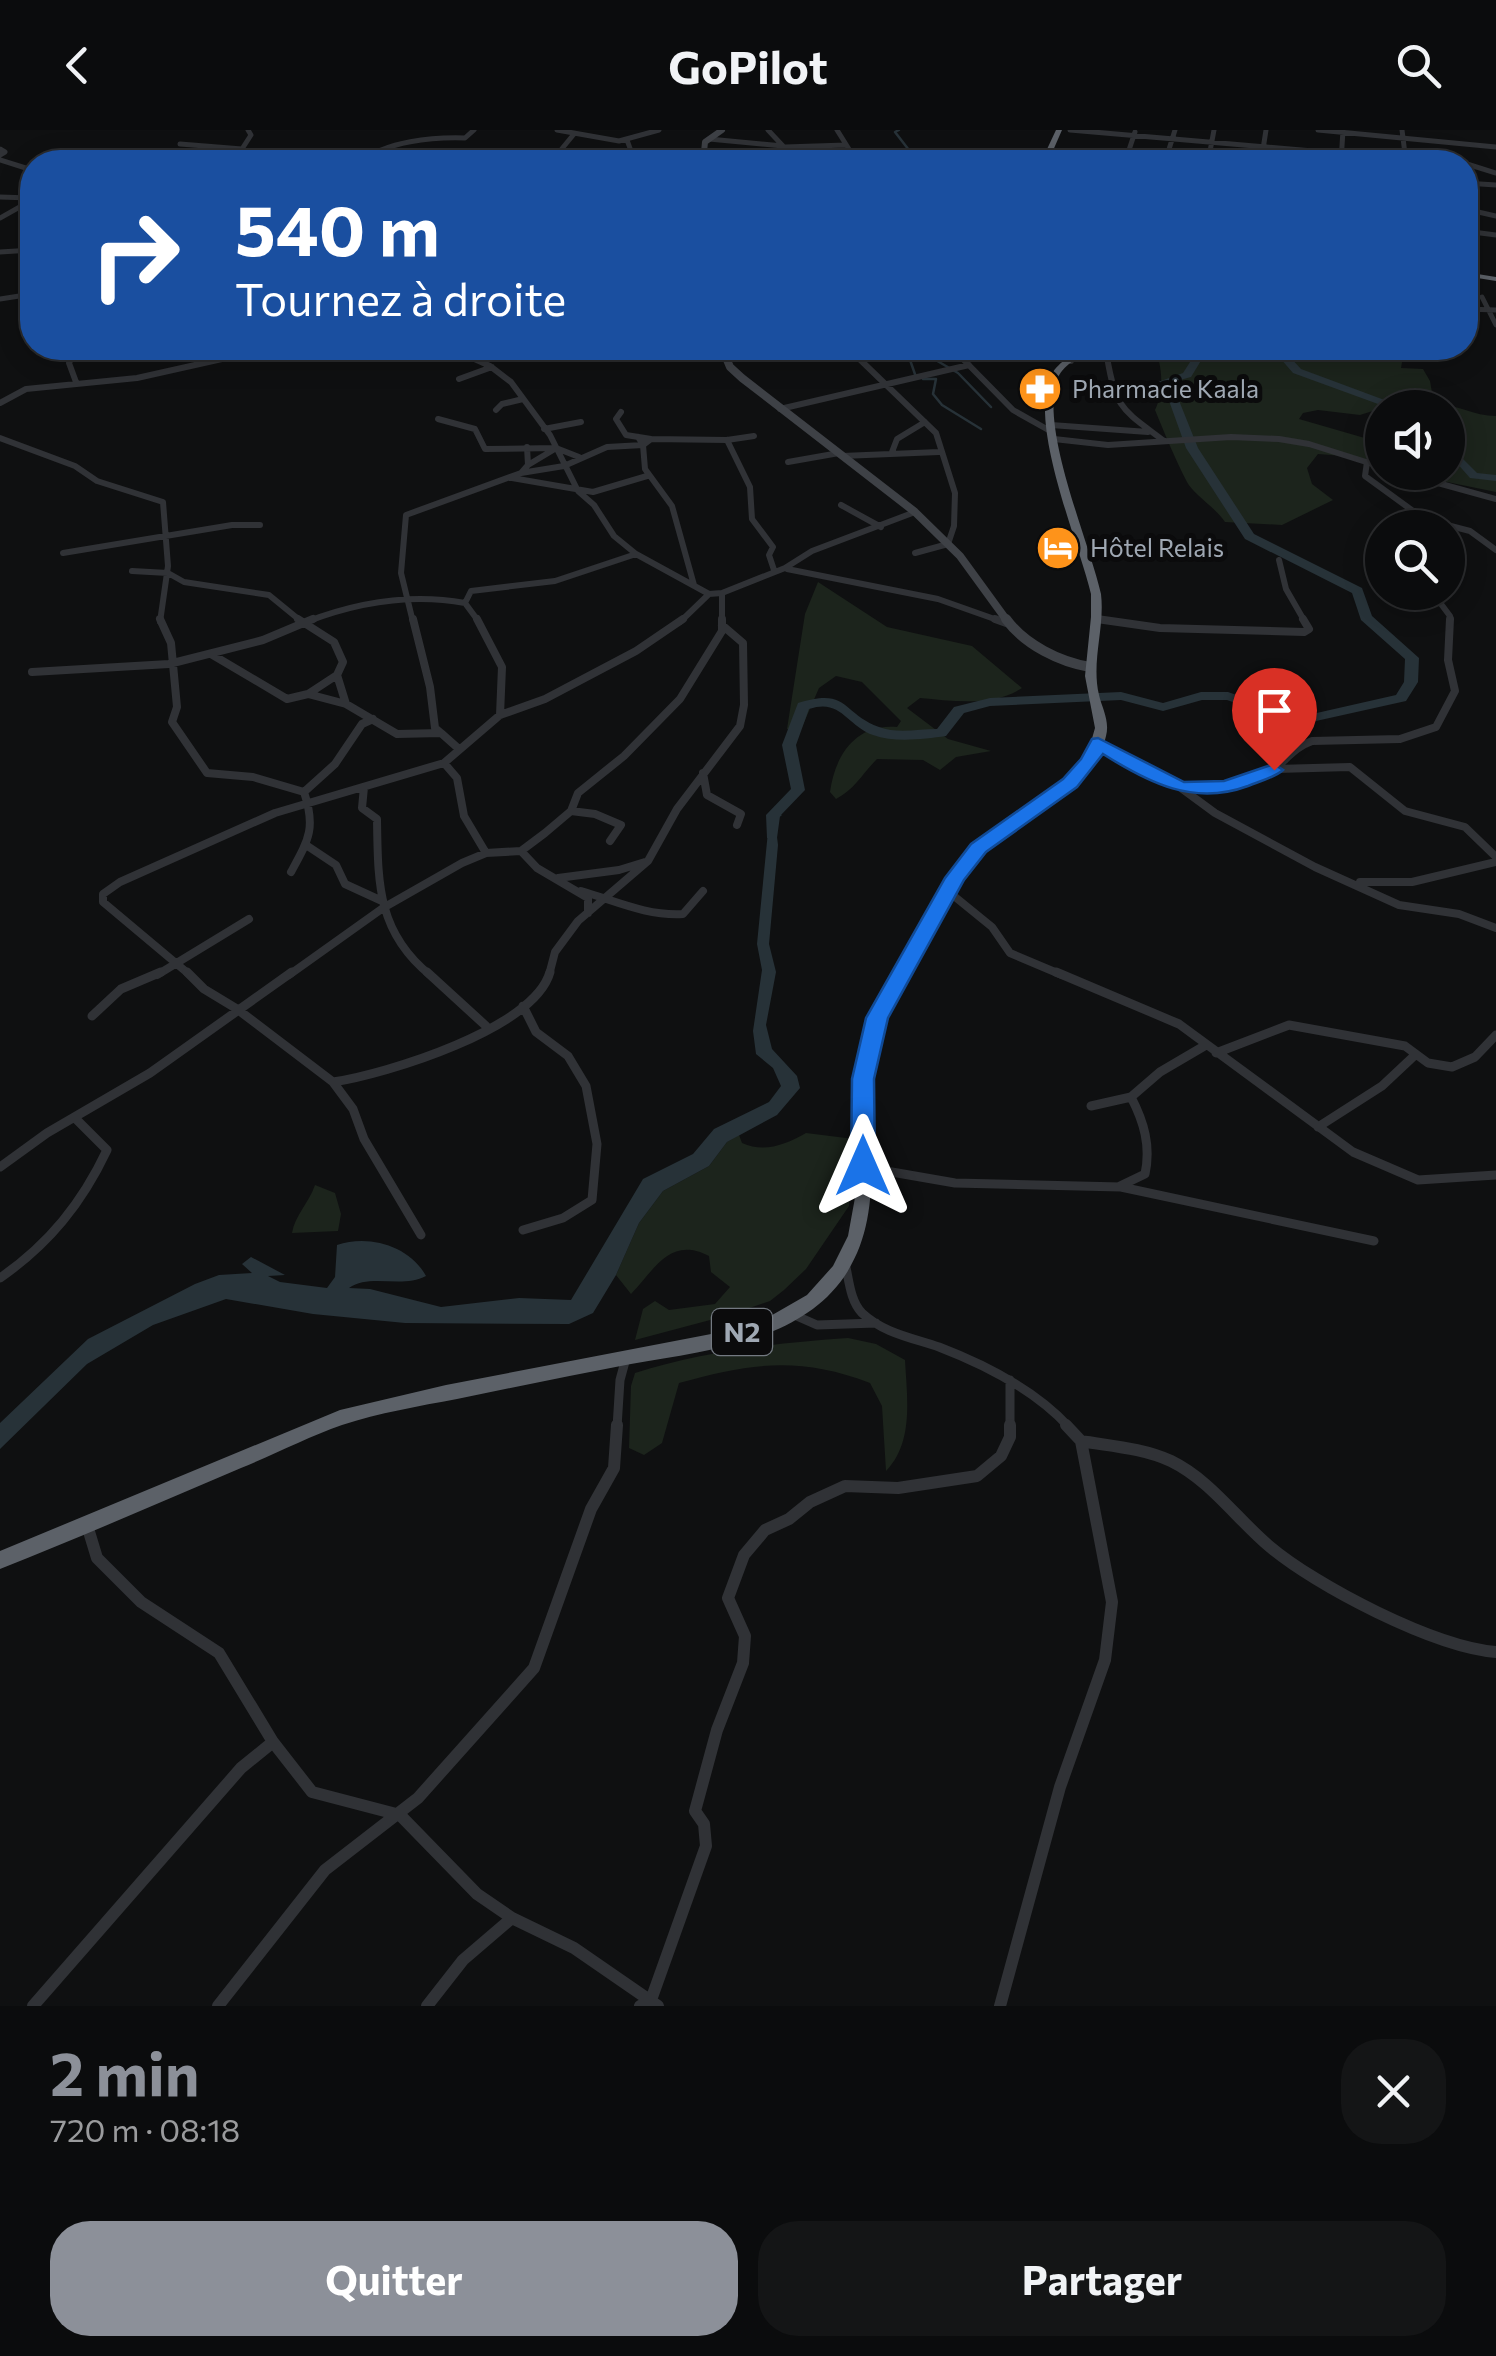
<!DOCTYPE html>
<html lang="fr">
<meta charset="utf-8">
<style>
body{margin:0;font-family:Commissioner,sans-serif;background:#141516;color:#f1f3f6;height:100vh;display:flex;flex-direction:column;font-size:38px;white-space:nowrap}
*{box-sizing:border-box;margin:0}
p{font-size:32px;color:#9a9b9d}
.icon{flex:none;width:55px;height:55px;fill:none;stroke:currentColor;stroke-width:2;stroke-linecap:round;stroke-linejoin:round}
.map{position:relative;height:1876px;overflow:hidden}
.panel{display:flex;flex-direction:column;background:#0b0c0d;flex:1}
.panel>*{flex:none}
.banner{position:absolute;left:20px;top:20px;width:1458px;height:210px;border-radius:40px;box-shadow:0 5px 25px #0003,0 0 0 2px #2b2c2e;background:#1a4fa0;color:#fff;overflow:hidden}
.tools{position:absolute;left:1365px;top:260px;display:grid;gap:20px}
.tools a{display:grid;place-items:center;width:100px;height:100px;border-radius:50%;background:#0b0c0d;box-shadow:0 5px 25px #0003,0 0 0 2px #2b2c2e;font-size:50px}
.pin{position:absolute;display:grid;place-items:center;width:85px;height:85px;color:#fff;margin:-102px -42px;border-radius:50% 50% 50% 0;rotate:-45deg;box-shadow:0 0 10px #0007}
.pin .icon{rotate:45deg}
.me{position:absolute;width:110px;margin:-55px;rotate:0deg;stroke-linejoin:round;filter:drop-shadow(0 0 8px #0008)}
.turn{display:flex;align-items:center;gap:35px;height:210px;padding:0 50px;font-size:45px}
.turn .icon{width:130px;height:130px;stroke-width:2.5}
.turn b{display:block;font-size:70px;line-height:85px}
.round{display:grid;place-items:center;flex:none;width:105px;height:105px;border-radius:40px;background:#141516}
.overview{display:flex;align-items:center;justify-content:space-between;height:170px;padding:0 50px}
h1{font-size:60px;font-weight:700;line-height:75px;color:#8c9099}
.action{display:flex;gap:20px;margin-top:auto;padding:20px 50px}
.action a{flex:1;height:115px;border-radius:40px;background:#8c9099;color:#fff;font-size:40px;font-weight:700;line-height:115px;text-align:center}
.action a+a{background:#141516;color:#f1f3f6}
header{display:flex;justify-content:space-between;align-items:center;height:130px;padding:0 50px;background:#0b0c0d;font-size:45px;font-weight:700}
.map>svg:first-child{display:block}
</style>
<header><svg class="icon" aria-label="back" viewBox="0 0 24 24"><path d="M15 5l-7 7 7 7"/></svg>GoPilot<svg class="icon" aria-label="search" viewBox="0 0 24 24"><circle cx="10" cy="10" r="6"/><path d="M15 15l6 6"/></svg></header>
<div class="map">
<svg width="1496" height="1876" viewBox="0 0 1496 1876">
<rect width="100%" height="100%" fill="#0f1011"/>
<path fill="#1c241c" d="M 1154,218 L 1349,218 C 1371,228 1390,220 1413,220 L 1418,230 L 1402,232 L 1401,238 L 1423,239 L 1430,251 L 1434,274 C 1457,274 1474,286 1496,286 L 1496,362 L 1403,343 L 1448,342 L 1448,278 L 1382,278 L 1360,285 L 1318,280 L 1303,283 L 1299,289 L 1382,313 L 1382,336 L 1357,327 L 1318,324 L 1307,338 L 1312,354 L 1333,370 L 1282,395 L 1225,392 C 1216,378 1193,364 1187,352 C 1176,331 1164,302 1155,280 C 1164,262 1163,235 1154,218 Z
M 818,452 L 887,497 L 972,516 L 1022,558 C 993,577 953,571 920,568 L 907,578 L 948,609 L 991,621 L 956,627 L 940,640 L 923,630 L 877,629 C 862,644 855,659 836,669 L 830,662 C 835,625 856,593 897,597 L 901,591 L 862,552 L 836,546 L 819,558 L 799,604 L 787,599 L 805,484 Z
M 806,1003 L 854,1009 L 849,1076 L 806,1139 L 784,1160 L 770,1171 L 729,1185 L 635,1210 L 643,1179 L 655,1171 L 669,1180 L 715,1174 L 730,1157 L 711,1142 L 709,1126 C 670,1106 655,1139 631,1164 L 616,1145 L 639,1093 L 663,1061 L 709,1036 L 727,1012 L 739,1005 L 742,1013 C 764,1023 785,1015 806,1003 Z
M 315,1055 L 335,1063 L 341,1084 L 338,1101 L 292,1103 C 295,1085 309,1073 315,1055 Z
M 848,1208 L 876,1214 L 905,1230 C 907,1268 914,1312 886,1341 L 882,1276 L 870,1253 C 799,1226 751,1233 679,1253 L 662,1313 L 644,1325 L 629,1318 L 631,1256 L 635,1243 C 703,1221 777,1213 848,1208 Z"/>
<path fill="#273238" d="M 770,681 L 782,685 L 775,691 L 778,715 L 769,814 L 776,842 L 766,895 L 772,919 L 797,946 L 800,958 L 777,985 L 727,1012 L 709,1036 L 663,1061 L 639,1093 L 616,1145 L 593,1183 L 569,1194 L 405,1193 L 313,1184 L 226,1169 L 153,1195 L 87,1234 L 0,1319 L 0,1293 L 88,1209 L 195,1154 L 219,1145 L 252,1143 L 242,1134 L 251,1127 L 285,1145 L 268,1146 L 280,1152 L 327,1158 L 335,1147 L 337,1115 C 369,1104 410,1116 426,1146 C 402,1159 370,1143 349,1158 L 370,1159 L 441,1177 L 519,1168 L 571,1170 L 643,1049 L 693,1024 L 714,999 L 769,972 L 781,956 L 773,938 L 756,924 L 753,901 L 762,840 L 757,814 Z"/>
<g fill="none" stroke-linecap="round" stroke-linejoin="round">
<path stroke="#273238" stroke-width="2.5" d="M 899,0 L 895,2 L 912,24 L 903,29 L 906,32
M 912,218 L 910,230 L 916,247
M 915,218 L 958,243 L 991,277
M 923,249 L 936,249 L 933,264 L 942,275 L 981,299"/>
<path fill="#273238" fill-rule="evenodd" d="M 1184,218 L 1194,218 L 1202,229 L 1191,247 L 1169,253 L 1178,268 L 1198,318 L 1254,404 L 1362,458 L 1372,486 L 1419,528 L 1418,552 L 1406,571 L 1298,595 L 1227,570 L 1202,570 L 1163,581 L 1121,570 L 990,576 L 964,583 L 946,606 C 924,609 895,613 873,605 C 846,595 841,568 809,579 L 796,615 L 805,660 L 780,686 L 777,708 L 767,708 L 766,685 L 791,659 L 782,615 L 798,573 C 849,557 841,583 879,597 C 897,604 919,599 937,599 L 954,577 L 990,568 L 1121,562 L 1163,573 L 1201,562 L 1228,562 L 1299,587 L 1396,565 L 1404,552 L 1405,529 L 1361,490 L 1352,463 L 1245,409 L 1186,318 L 1168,268 L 1158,252 L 1183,243 L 1192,229 Z
M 1278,218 L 1288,218 L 1290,227 L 1301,239 L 1406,278 L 1389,278 L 1293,243 L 1280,228 Z
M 1448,314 L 1477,343 L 1496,345 L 1496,351 L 1470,348 L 1448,323 Z"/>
<path stroke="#303236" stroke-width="5" d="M 557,0 L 619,11 L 659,0
M 768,0 L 798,32
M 837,0 L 852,24 L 864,32
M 1070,0 L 1394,28
M 1318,0 L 1496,17
M 1402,0 L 1406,32
M 709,9 L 783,16
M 627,10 L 635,32
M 180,14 L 242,19 L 251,5 L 248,0
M 785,17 L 846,15
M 0,19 L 5,22 L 0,25
M 0,30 L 32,40
M 361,32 C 386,11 433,7 465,8 L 474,0
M 551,32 L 574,4
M 1125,32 L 1135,2
M 1165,32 L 1175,0
M 1208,32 L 1214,0
M 1261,32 L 1266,0
M 1341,32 L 1343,0
M 1467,34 L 1496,43
M 1465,53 L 1496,55
M 0,67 L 30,68
M 1465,79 L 1496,86
M 0,88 L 32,70
M 1465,101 L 1496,105
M 0,122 L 32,120
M 1473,145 L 1473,160
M 1482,167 L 1496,195
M 0,169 L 32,164
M 1465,179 L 1496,180"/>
<path stroke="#303236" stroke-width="6" d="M 76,218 L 69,233 L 76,252
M 450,218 L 490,236 L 511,252 L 550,305 L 578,361 L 594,375 L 614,406 L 636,424 L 709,464
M 652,218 L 653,223 L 671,228 L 696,227 L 766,218
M 848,218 L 936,303 L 955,363 L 954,396 L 948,414 L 915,423
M 952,218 L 1013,280 L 1052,302
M 1014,218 L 1071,231
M 1085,219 L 1107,227 C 1116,280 1122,279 1164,311
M 459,249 L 492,237
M 0,273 L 26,259 L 137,248 L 271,218
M 780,279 L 969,235
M 496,280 L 502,274 L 523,269
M 621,282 L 616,289 L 626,305 L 651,309 L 643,315 L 638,307
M 438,289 L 475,299 L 485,319 L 556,318 L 579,327
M 1051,295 L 1148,302
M 544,299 L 581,292
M 0,308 L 75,336 L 97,351 L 163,372 L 168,436 L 160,492
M 651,309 L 727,310 L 754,306
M 1054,309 L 1108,315 L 1231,307 L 1279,309 L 1309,314 L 1382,337
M 727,310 L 750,357 L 752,389 L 773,417 L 769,425 L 774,440
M 892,322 L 897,309 L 925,292
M 842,326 L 939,322
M 788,332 L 839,323
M 1367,332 L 1365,346 L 1413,381 L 1411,398
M 528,335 L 553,320
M 1398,342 L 1496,369
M 521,343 L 564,336 L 607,317 L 643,315 L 645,339 L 672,376 L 694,455
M 512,348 L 593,362 L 647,346
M 841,375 L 881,397
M 1412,386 L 1470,401 L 1496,420
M 63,423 L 232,395 L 260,395
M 1279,430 L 1286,459 L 1305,492
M 787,439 L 938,469 L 1003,492
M 132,441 L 168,443 L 184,452 L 269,465 L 302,492
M 1432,462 L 1450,486 L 1450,492
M 722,463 L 722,492
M 465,473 L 471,461 L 555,451 L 636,424
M 1095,489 L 1115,492
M 306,492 C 358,472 410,463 465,473 L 479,492
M 413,492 L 401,443 L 406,385 L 521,343 L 528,335 L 527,317
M 680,492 L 709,464 L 722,463 L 785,438 L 812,421 L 915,382"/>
<path stroke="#303236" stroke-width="8" d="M 160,489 L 171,513 L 177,577 L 172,592 L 207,643 L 253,647 L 304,662 C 316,698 309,709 291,742
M 298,489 L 334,512 L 343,532 L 337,545 L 346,574
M 413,489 L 430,557 L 435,598 L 441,603
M 477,489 L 502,537 L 500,585
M 995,489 L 1009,494
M 1097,489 L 1160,498 L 1304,502 L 1309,499 L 1303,489
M 211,524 L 287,569 L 308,564 L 346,574 L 397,604 L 441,603 L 459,619
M 32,542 L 169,534 L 263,510 L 313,489
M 308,564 L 337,545
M 1098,613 C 1154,646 1201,681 1268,643 C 1285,633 1292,618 1312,611 L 1400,609 L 1436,597 L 1455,561 L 1448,530 L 1450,489
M 444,633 L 457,648 L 464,686 L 486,723
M 1276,639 L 1350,637 L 1405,681 L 1465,697 L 1496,727
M 703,643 L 707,665 L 741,684 L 737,695
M 364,657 L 362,678 L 377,689 C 378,753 377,802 430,845
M 1181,658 L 1215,683 L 1315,737 L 1399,775 L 1459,784 L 1496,798
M 304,662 L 335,634 L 362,594 L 373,589
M 571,681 L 595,684 L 621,695 L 610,711
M 306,715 L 336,735 L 345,754 L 382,771
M 521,721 L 537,738 L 588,768 L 588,783
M 558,748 L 619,740 L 645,732
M 1360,752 L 1412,752 L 1496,732
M 581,761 C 616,771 646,786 683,784 L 703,761
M 949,762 L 992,797 L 1010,823 L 1062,845
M 157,845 L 249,789
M 190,845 L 103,772 L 103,764 L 120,752 L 275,683 L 444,633 L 500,585 L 545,569 L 636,521 L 683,489
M 289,845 L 383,778 L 462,733 L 486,723 L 521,721 L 545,703 L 571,681 L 578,663 L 624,626 L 680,569 L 722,501 L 722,489
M 549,845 L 555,822 L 578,791 L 648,731 L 677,679 L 740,596 L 744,575 L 743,513 L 722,495"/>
<path stroke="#303236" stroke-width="9" d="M 187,842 L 204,859 L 237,879 L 333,952 C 386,944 534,899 550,842
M 427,842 L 486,896
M 1056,842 L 1179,894 L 1353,1022 L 1418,1050 L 1496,1045
M 523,876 L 536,902 L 568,926 L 586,956 L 597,1014 L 592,1070 L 563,1088 L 523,1100
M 92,886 L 121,859 L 161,842
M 1216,923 L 1289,895 L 1405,916 L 1428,933 L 1452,937 L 1475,927 L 1496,905
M 333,952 L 353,979 L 364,1009 L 421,1105
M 1091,976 L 1131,967 L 1160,942 L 1206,915
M 1318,997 L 1382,956 L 1414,926
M 0,1037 L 47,1003 L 150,943 L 292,842
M 863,1037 L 955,1053 L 1121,1057 L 1374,1111
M 1120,1056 L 1145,1044 C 1151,1016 1144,992 1131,967
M 845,1133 C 849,1149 850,1171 862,1183 C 883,1203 913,1208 939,1217 C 986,1235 1035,1260 1069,1297
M 0,1148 C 49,1114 82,1073 107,1020 L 75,988
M 792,1184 L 817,1195 L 876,1193
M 1010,1250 L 1010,1297
M 617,1297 L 620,1250 L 626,1228"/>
<path stroke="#303236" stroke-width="12" d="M 1081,1311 C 1110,1316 1143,1318 1171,1331 C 1210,1350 1236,1388 1269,1416 C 1316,1456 1434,1517 1496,1522
M 87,1395 L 97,1428 L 141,1472 L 219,1523 L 273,1612 L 312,1662 L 400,1685 L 477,1764 L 512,1788 L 574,1818 L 658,1876
M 33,1876 L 241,1638 L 273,1612
M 218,1876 L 325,1740 L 418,1668 L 534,1538 L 591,1379 L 614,1338 L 617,1295
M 427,1876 L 463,1830 L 512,1788
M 640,1876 L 651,1870 L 706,1716 L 704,1694 L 695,1681 L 717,1600 L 743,1533 L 745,1506 L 728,1468 L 744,1425 L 765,1400 L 789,1389 L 810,1372 L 845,1356 L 898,1358 L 977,1346 L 1001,1326 L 1010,1307 L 1010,1295
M 1000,1876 L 1060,1657 L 1105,1530 L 1112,1472 L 1081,1311 L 1066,1295"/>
<path stroke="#3e4146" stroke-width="6" d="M 703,32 L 705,12 L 722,0"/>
<path stroke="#3e4146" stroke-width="8" d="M 722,218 L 730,237 L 742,248 L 915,382 L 960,426 L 1008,492"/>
<path stroke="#3e4146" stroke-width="10" d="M 1006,489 C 1025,515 1060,532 1090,537"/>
<path fill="#5c6168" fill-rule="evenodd" d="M 1056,0 L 1062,0 L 1048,32 L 1041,32 Z
M 1465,142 L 1496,147 L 1496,151 L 1465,146 Z
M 1082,218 L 1091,218 C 1080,227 1062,235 1057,250 C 1040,300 1089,411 1101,464 C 1105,498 1091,531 1099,565 C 1102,578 1110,591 1106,606 C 1094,666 1013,689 975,731 C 956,751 945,780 931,803 C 907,841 883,880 875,925 C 861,1000 890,1079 844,1147 C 798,1213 704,1221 631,1234 C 573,1245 515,1257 457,1269 C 419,1276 379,1283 342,1295 C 308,1307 275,1324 241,1338 C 161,1372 81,1407 0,1439 L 0,1421 L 340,1280 L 446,1255 L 732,1200 L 767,1188 L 807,1165 L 833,1136 L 848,1106 L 856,1062 L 856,971 L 860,926 L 865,902 L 885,858 L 964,727 L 983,709 L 1054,660 L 1074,643 L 1087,626 L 1095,598 L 1085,546 L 1091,487 L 1091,464 C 1078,410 1031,301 1049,250 C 1054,235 1070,226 1082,218 Z"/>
</g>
<path fill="#1a73e8" stroke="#114b97" stroke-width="2.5" d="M 1098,608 L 1184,652 L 1224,651 L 1274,634 L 1283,640 C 1274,648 1260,651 1248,656 C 1194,676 1149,653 1103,624 L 1077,657 L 986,722 L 964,750 L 888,888 L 874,949 L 875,1036 L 872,1043 L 855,1043 L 851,1036 L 852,949 L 866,888 L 945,748 L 971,714 L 1063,649 L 1081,629 L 1092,609 Z"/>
<defs>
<g id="pharmacy-disc" transform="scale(2.25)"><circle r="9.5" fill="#fe931a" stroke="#0b0b0c"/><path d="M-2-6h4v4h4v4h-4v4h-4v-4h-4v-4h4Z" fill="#fff"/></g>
<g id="hotel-disc" transform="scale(2.25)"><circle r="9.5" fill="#fe931a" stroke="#0b0b0c"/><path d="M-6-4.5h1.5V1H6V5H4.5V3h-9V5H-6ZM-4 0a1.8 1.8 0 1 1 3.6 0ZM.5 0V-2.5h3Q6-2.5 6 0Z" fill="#fff"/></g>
</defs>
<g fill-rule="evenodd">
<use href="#pharmacy-disc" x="1040" y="259"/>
<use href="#hotel-disc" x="1058" y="418"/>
</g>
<g text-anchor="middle" stroke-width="10" stroke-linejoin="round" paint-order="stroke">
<g font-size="25" fill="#9fa8b3" stroke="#0b0b0c" text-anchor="start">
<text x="1072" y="268">Pharmacie Kaala</text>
<text x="1090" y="427">Hôtel Relais</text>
</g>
<rect fill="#0b0b0c" stroke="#737981" stroke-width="2.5" x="712" y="1179" width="60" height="46" rx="8"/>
<g font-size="28" font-weight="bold" fill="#9fa8b3">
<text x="742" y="1212">N2</text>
</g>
</g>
</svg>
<div class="tools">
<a><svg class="icon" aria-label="sound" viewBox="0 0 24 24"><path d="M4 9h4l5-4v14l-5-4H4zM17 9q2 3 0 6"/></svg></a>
<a><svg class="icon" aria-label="search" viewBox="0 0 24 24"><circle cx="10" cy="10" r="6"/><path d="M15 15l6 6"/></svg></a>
</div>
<div class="pin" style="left:1274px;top:640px;background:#d93025"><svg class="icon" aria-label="arrive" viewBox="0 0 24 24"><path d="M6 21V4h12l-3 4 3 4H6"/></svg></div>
<svg class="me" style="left:863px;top:1036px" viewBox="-20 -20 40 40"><path d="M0-17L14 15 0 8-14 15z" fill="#1a73e8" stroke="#fff" stroke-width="4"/></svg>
<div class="banner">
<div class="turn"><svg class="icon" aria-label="right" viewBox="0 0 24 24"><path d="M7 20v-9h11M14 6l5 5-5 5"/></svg><div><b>540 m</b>Tournez à droite</div></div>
</div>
</div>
<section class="panel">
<div class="overview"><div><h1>2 min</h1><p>720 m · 08:18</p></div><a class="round"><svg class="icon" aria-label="close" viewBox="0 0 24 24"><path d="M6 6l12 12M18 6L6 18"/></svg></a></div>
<div class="action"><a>Quitter</a><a>Partager</a></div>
</section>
